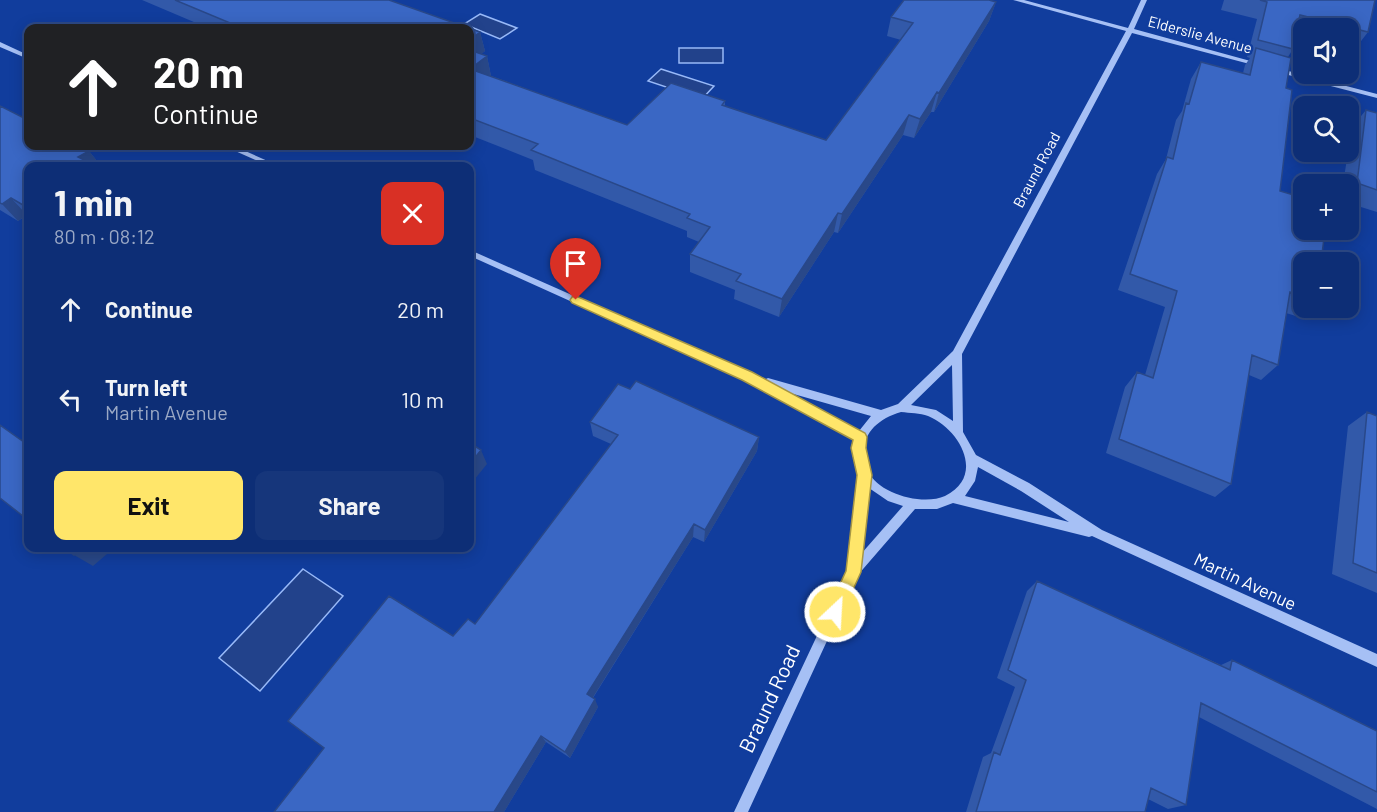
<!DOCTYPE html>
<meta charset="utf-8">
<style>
body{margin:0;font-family:Barlow,sans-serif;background:#16367b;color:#f1f3f6;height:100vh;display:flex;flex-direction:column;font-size:22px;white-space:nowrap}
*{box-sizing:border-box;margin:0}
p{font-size:20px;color:#9aa8c5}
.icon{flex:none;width:33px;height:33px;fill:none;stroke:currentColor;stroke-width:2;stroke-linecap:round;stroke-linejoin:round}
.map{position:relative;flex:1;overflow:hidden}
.drawer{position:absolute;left:24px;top:162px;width:450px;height:390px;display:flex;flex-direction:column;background:#0d2e76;border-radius:12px;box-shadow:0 3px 15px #0003,0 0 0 2px #2d4a88}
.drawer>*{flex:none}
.top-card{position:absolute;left:24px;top:24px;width:450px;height:126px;border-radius:12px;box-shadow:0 3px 15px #0003,0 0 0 2px #2d4a88;background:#202124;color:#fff;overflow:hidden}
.controls{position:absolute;left:1293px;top:18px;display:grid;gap:12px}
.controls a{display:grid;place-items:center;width:66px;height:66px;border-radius:12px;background:#0d2e76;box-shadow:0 3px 15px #0003,0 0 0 2px #2d4a88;font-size:30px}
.pin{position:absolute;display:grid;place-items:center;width:51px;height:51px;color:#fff;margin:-62px -26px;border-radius:50% 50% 50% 0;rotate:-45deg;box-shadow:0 0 6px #0007}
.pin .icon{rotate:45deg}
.me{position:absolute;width:66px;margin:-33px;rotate:25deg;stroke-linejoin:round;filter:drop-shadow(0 0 4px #0008)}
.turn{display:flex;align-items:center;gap:21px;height:126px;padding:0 30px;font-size:27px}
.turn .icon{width:78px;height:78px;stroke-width:2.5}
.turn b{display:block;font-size:42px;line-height:51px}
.round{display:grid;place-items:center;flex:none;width:63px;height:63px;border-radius:12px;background:#16367b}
.summary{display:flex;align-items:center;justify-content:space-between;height:102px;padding:0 30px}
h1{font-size:36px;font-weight:700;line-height:45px}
.primary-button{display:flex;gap:12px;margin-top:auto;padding:12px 30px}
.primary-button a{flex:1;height:69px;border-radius:12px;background:#ffe66a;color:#111;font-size:24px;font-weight:700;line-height:69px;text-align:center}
.primary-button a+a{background:#16367b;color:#f1f3f6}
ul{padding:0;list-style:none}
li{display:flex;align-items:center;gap:18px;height:90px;padding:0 30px}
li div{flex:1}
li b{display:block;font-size:22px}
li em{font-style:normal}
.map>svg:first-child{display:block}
</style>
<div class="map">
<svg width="1377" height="812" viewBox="0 0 1377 812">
<rect width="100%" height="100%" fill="#113d9d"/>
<path fill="#22428b" stroke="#98b9f8" stroke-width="1.5" d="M 480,14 L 517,28 L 500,39 L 464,24 Z
M 679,48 L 723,48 L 723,63 L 679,63 Z
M 661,69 L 714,86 L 702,99 L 648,81 Z
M 303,569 L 343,596 L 260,691 L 219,658 Z"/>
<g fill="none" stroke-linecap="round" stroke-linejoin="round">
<path fill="#a6c0f5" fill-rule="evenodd" d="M 1013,0 L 1024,0 L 1128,28 L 1141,0 L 1147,0 L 1134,29 L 1265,65 L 1261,67 L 1132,33 L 962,354 L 963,432 L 976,455 L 1029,483 L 1102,530 L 1377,654 L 1377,667 L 1092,536 L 1089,537 L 953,503 L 937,509 L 915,509 L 857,576 L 748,812 L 734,812 L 847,572 L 859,475 L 855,458 L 855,440 L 743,379 L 470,256 L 470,250 L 764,380 L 768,378 L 881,410 L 898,404 L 953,351 L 1126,31 ZM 952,365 L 953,421 L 936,410 L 911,405 ZM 783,391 L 871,416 L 859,431 ZM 901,412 C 910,413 920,413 928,416 C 960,429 986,476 945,496 C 923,506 878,494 868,471 C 855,441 873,420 901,412 ZM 978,467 L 1021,491 L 1069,522 L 965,496 L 975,481 ZM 869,488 L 888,501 L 903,506 L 861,554 Z
M 0,42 L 28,55 L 28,59 L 0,47 Z
M 1273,67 L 1377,94 L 1377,98 L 1273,71 Z
M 224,146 L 234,146 L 279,166 L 269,166 Z"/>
</g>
<path fill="#3259a9" d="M 142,0 L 389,0 L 480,32 L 485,51 L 481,54 L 487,56 L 491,76 L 627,125 L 671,83 L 725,101 L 725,106 L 826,140 L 901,40 L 887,36 L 891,17 L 904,0 L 989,0 L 996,2 L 989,21 L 934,112 L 931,112 L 914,138 L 903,135 L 838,233 L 834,232 L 779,317 L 734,299 L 735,290 L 690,272 L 690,254 L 699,242 L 687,237 L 687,231 L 535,170 L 533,160 L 470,135 L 470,28 L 208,28 Z
M 1224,0 L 1375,0 L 1368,32 L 1355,49 L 1348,47 L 1348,28 L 1304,28 L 1304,36 L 1296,34 L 1293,49 L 1288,57 L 1280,191 L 1304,262 L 1304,308 L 1309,308 L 1299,317 L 1286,313 L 1278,365 L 1261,380 L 1249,375 L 1231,484 L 1215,497 L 1106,453 L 1125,387 L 1137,372 L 1145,375 L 1165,307 L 1118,290 L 1157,174 L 1166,159 L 1176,120 L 1182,111 L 1191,79 L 1201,62 L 1243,73 L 1245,65 L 1250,58 L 1247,57 L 1257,19 L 1221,10 Z
M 0,106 L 89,151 L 101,166 L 28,166 L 28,216 L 27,215 L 18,221 L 0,210 Z
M 1366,110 L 1377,113 L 1377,212 L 1348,203 L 1348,184 L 1343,184 L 1352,127 Z
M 630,389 L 759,437 L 757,451 L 704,542 L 693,537 L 593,698 L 598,707 L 570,758 L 546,742 L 504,812 L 274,812 L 475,624 L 611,444 L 593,436 L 590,422 Z
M 1367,412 L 1377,416 L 1377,593 L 1332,574 L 1348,426 Z
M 1037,581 L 1221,665 L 1232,660 L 1377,731 L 1377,809 L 1199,717 L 1186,805 L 1168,809 L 1148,799 L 1145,812 L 966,812 L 983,757 L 991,753 L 1015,687 L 997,678 L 1027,591 Z"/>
<path fill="#294889" d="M 996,2 L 989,21 L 934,112 L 939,93 Z
M 480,32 L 485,51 L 470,63 L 470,40 Z
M 487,56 L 491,76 L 475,88 L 470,69 Z
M 937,92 L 931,112 L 914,138 L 920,119 Z
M 909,115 L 903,135 L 838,233 L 842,214 Z
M 89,151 L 101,166 L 85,166 L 78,157 Z
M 11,198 L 27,215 L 18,221 L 2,204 Z
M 838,213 L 834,232 L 779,317 L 782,299 Z
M 759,437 L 757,451 L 704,542 L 705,530 Z
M 481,450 L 487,464 L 470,485 L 470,464 Z
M 694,524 L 693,537 L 590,702 L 587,694 Z
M 82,548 L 114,548 L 93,566 L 74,555 Z
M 595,699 L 598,707 L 570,758 L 565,752 Z
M 541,736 L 546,742 L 504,812 L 494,812 Z"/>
<path fill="#3a67c4" stroke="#294889" stroke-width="1.5" d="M 175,0 L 389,0 L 480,32 L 470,40 L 470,28 L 242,28 Z
M 904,0 L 989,0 L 996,2 L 939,93 L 937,92 L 920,119 L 909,115 L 842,214 L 838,213 L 782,299 L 736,281 L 741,274 L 690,254 L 710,227 L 687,218 L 690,214 L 531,150 L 538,144 L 470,118 L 470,50 L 487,56 L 470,69 L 627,125 L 671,83 L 725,101 L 722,105 L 826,140 L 913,23 L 891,17 Z
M 1260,0 L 1375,0 L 1368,32 L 1300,15 L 1293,49 L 1258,40 L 1267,2 Z
M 1256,48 L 1291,58 L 1286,88 L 1292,90 L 1280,191 L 1304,198 L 1304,230 L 1325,230 L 1321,262 L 1304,262 L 1304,297 L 1290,292 L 1278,365 L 1252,355 L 1231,484 L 1119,439 L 1137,372 L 1153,378 L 1177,291 L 1130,274 L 1167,157 L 1173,159 L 1186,103 L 1189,104 L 1201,62 L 1250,75 Z
M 0,106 L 28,120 L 28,146 L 78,146 L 89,151 L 78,157 L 96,166 L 28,166 L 28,208 L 11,198 L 2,204 L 0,203 Z
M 1366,110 L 1377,113 L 1377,190 L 1357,183 Z
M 636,381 L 759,437 L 705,530 L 694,524 L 587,694 L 595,699 L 565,752 L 541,736 L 494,812 L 274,812 L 324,748 L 288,721 L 389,596 L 453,636 L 468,619 L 475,624 L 618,435 L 590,422 L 618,384 L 630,389 Z
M 1367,412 L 1377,416 L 1377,573 L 1353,563 Z
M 0,425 L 28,445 L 28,520 L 0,498 Z
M 470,443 L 481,450 L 470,464 Z
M 64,548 L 82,548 L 74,555 Z
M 1037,581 L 1230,670 L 1232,660 L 1377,731 L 1377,792 L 1201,703 L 1186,805 L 1151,788 L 1145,812 L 976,812 L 994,752 L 1000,755 L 1026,680 L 1008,670 Z"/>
<path fill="#ffe66a" stroke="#a69645" stroke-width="1.5" d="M 576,296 L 752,372 L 865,433 L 867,437 L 866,448 L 872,475 L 861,572 L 840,618 L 835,620 L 829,618 L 827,612 L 846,571 L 857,475 L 851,448 L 853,440 L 742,380 L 572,303 L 570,300 L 572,297 Z"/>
<g text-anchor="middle" stroke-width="5" stroke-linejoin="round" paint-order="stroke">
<g font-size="15" fill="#fff" stroke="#113d9d">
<text transform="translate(1200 35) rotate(15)" y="5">Elderslie Avenue</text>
<text transform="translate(1037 170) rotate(-62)" y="5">Braund Road</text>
</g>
<g font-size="18" fill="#fff" stroke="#113d9d">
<text transform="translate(1245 582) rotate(25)" y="6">Martin Avenue</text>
</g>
<g font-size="21" fill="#fff" stroke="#113d9d">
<text transform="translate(770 699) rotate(-65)" y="7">Braund Road</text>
</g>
</g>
</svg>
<div class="controls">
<a><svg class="icon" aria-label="sound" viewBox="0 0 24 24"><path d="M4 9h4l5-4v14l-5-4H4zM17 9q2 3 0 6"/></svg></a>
<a><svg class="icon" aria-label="search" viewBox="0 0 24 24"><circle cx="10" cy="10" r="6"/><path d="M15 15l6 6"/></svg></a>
<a>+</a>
<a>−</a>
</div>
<div class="pin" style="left:576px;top:300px;background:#d93025"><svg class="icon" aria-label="arrive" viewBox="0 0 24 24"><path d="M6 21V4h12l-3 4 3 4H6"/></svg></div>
<svg class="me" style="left:835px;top:612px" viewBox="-20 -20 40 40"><circle r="17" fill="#ffe66a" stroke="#fff" stroke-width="3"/><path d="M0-11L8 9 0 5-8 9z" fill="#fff"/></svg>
<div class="top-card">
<div class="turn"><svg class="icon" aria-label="ahead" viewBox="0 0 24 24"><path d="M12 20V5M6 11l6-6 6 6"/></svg><div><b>20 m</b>Continue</div></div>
</div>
<section class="drawer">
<div class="summary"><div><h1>1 min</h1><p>80 m · 08:12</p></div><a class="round" style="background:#d93025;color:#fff"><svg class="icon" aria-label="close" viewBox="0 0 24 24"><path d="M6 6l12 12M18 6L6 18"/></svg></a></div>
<ul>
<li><svg class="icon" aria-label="ahead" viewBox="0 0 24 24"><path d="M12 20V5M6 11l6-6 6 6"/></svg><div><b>Continue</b></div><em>20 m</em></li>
<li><svg class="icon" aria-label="left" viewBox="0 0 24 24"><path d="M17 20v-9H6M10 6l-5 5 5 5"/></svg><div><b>Turn left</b><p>Martin Avenue</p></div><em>10 m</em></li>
</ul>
<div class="primary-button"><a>Exit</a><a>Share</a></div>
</section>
</div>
